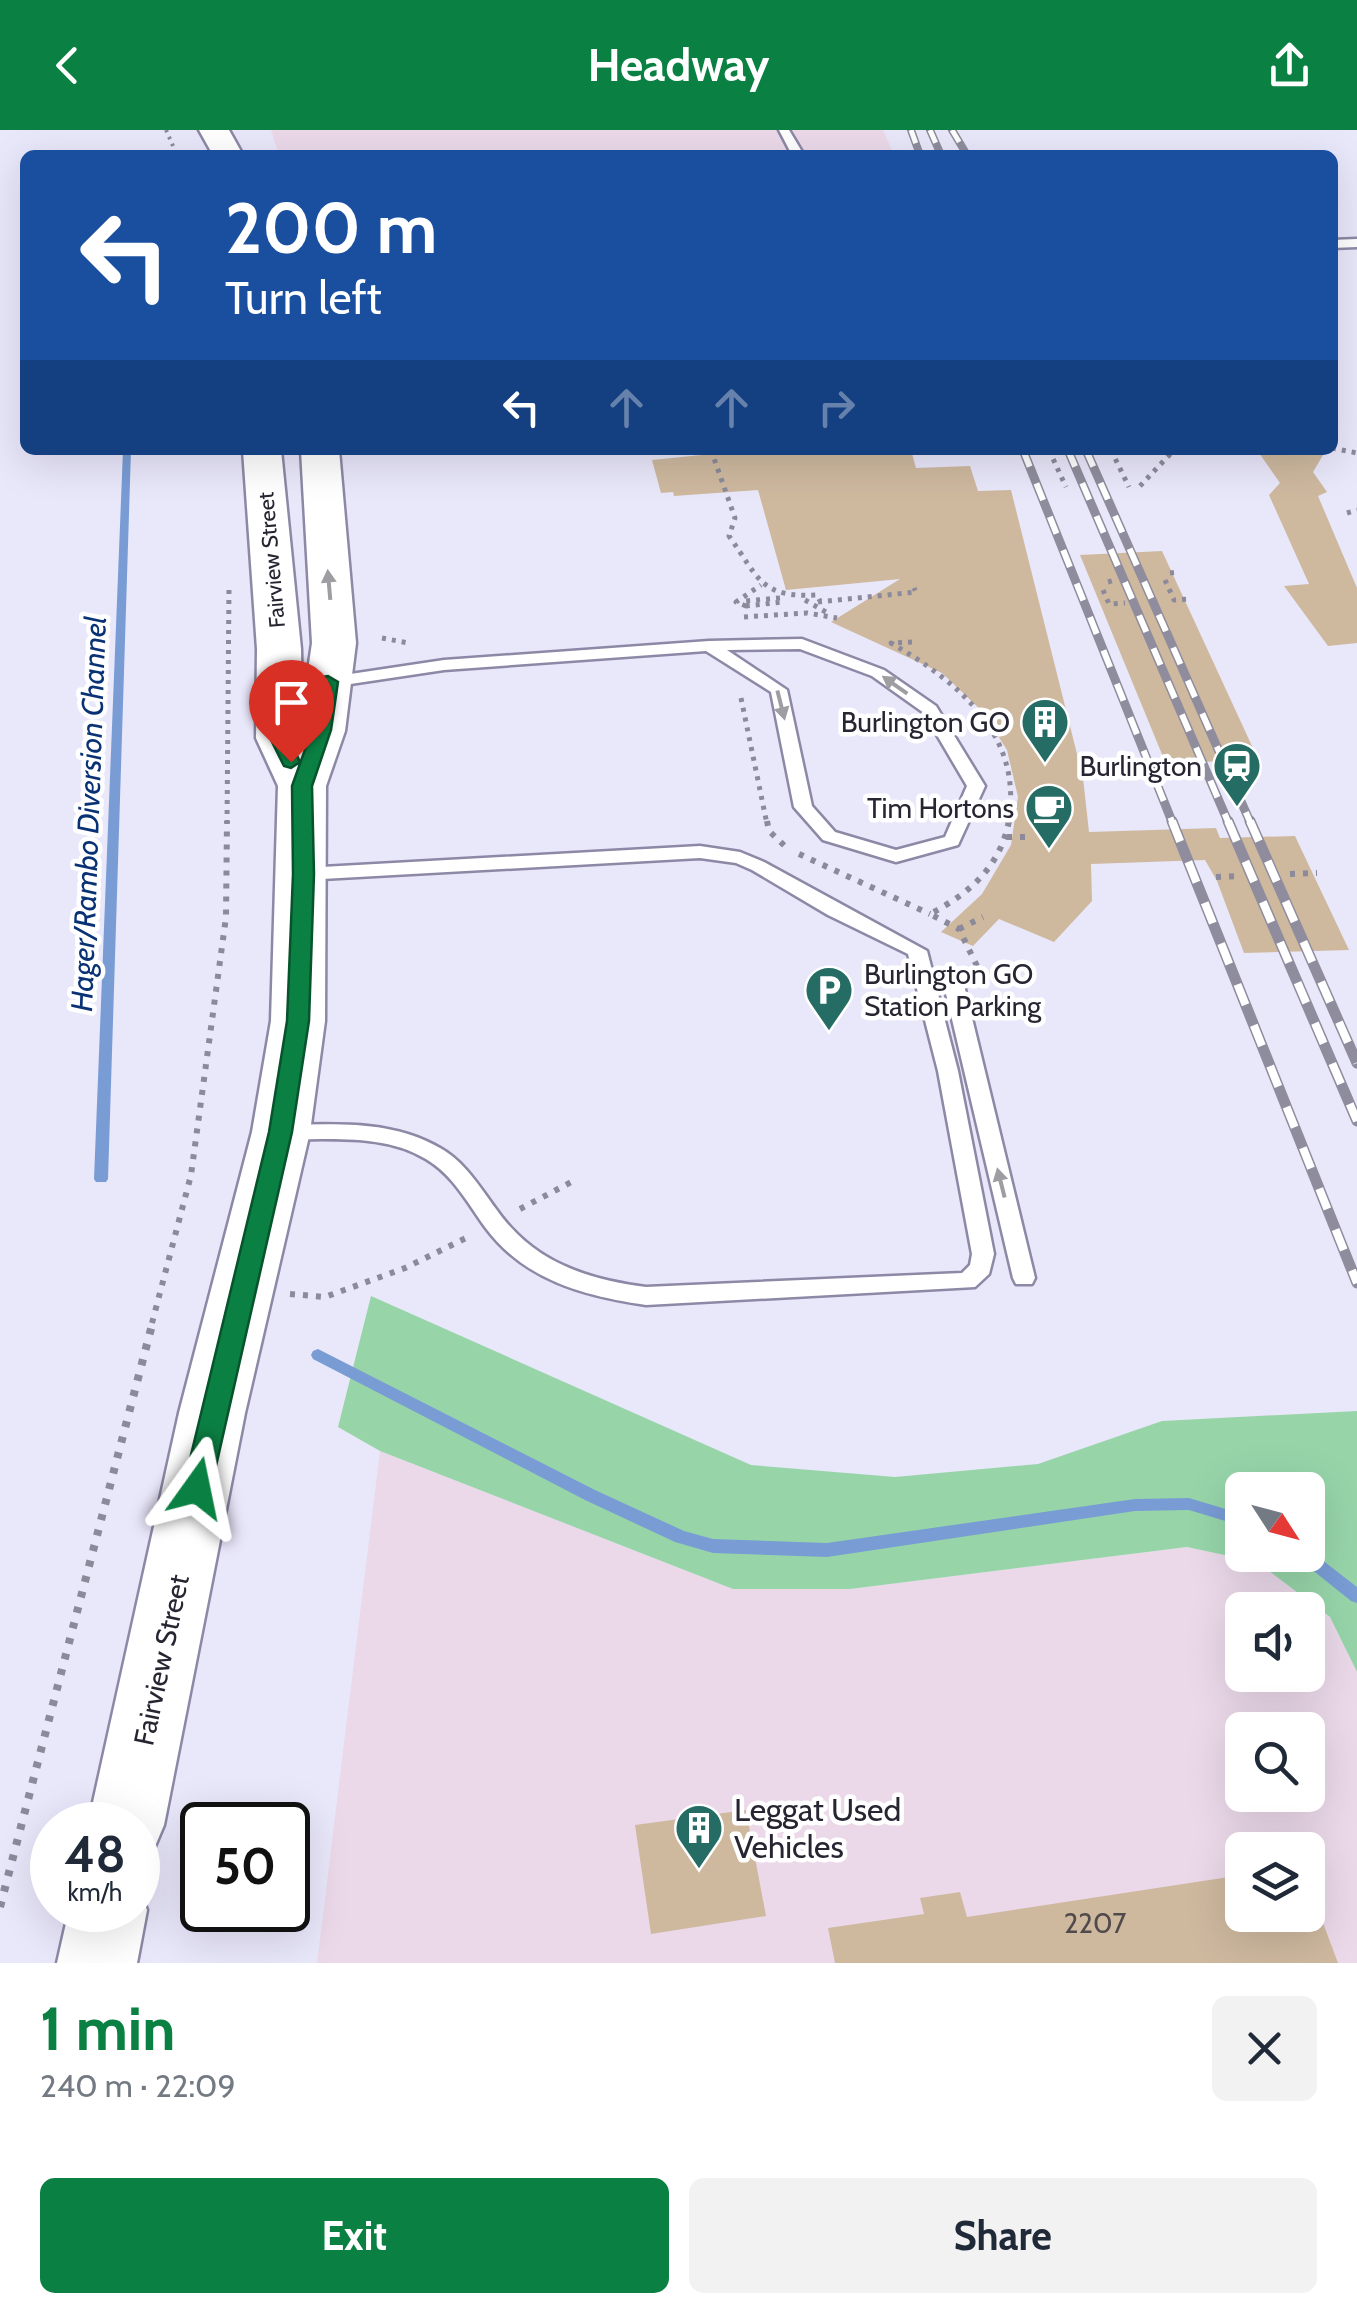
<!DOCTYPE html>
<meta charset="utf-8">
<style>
body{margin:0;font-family:Cabin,sans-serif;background:#f2f2f3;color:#1f2937;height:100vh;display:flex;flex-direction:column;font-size:38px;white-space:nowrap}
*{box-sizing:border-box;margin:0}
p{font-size:32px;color:#747a83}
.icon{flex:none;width:55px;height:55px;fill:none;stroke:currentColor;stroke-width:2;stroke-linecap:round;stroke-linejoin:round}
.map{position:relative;height:1833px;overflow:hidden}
.panel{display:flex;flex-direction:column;background:#fff;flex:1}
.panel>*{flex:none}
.hud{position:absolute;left:20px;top:20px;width:1318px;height:305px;border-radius:15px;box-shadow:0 10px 40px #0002;background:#1a4fa0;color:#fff;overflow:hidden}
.needle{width:65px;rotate:126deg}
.fabs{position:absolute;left:1225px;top:1342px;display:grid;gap:20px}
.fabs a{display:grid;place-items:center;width:100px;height:100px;border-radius:15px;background:#fff;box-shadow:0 10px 40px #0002;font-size:50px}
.speed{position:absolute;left:30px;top:1672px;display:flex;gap:20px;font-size:50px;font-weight:700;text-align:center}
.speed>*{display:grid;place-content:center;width:130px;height:130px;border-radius:50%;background:#fff;box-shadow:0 10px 40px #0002;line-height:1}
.speed small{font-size:25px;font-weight:400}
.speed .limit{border:5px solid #111;border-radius:15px;background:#fff;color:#111}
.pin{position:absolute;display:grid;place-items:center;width:85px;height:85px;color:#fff;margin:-102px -42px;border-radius:50% 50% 50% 0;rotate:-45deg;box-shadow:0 0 10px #0007}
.pin .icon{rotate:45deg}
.me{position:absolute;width:110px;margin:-55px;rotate:12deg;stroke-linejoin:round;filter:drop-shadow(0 0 8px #0008)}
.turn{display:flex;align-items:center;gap:35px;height:210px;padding:0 40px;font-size:45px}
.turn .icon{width:130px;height:130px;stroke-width:2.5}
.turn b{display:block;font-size:70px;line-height:85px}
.lanes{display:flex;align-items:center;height:95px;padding:0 40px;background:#0003;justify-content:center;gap:50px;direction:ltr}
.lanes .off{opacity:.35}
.round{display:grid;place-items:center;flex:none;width:105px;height:105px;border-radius:15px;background:#f2f2f3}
.summary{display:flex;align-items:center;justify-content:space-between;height:170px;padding:0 40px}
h1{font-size:60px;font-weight:800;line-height:75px;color:#0b8043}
.primary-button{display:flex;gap:20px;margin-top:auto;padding:20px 40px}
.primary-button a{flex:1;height:115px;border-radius:15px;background:#0b8043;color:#fff;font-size:40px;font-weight:800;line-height:115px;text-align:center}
.primary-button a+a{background:#f2f2f3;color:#1f2937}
header{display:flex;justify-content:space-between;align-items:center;height:130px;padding:0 40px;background:#0b8043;color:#fff;font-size:45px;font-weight:800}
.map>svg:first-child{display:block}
</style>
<header><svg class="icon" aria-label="back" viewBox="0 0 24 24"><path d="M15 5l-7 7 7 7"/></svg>Headway<svg class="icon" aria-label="share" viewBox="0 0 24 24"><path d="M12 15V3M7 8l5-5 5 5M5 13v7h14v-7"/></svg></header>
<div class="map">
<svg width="1357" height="1833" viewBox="0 0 1357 1833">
<rect width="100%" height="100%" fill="#e9e7fa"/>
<path fill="#ebd9ea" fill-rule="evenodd" d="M 271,0 L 883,0 L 894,25 L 279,25 Z
M 380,1321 L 733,1459 L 850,1459 L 1187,1417 L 1258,1432 L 1330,1487 L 1357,1542 L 1357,1833 L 317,1833 ZM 1242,1480 L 1308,1480 L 1308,1545 L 1242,1545 ZM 1242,1600 L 1308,1600 L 1308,1665 L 1242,1665 ZM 1242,1720 L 1308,1720 L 1308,1785 L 1242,1785 Z"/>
<path fill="#97d5a9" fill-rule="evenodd" d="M 371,1166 L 751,1335 L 895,1347 L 1038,1334 L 1162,1291 L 1357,1281 L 1357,1542 L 1330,1487 L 1257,1432 L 1187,1417 L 850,1459 L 733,1459 L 380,1321 L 338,1297 ZM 1242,1360 L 1308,1360 L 1308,1425 L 1242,1425 Z"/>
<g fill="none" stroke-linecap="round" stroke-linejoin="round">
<path fill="#799cd5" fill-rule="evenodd" d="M 123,320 L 131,320 L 108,1049 L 106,1052 L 96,1052 L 94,1049 Z
M 318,1219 L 595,1360 L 684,1401 L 713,1409 L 827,1413 L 1135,1369 L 1189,1368 L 1242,1384 L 1242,1396 L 1189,1380 L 1135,1381 L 827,1427 L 713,1423 L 675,1412 L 585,1370 L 313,1229 L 311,1225 L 313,1221 Z
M 1308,1419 L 1357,1457 L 1357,1473 L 1351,1471 L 1300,1430 L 1298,1425 L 1308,1425 Z"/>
</g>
<path fill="#ceb99f" d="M 751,320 L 911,320 L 916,338 L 970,336 L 978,361 L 1011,360 L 1083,648 L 1089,702 L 1216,698 L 1220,708 L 1295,706 L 1349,820 L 1244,823 L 1217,751 L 1205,730 L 1091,734 L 1092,771 L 1054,812 L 999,789 L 973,816 L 941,802 L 982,764 L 1011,715 L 1018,667 L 1007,620 L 983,582 L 942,543 L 831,492 L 900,449 L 786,460 L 758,360 L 674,366 L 673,362 L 661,363 L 652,330 Z
M 1257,320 L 1326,320 L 1313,342 L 1327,362 L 1318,366 L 1357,458 L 1357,513 L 1328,516 L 1284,456 L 1309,454 L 1269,365 L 1280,353 Z
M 1162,421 L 1258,629 L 1166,634 L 1080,425 Z
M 746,1680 L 766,1786 L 651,1804 L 635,1695 Z
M 1242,1745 L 1242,1785 L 1320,1785 L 1338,1833 L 835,1833 L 828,1798 L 924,1784 L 920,1768 L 960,1762 L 967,1787 Z"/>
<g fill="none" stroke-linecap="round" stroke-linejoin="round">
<g stroke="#8d88a6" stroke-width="5">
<path id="service" d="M 779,0 L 789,0 L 804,25 L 792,25 Z
M 1357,109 L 1357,117 L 1332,118 L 1332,110 Z
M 802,509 L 884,540 L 936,576 L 985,656 L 958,715 L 896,732 L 823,710 L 794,677 L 771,562 L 706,521 L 444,540 L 277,565 L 269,560 L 277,555 L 444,530 L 709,511 ZM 800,519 L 872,546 L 924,583 L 967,656 L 945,707 L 896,720 L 835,702 L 812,676 L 787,560 L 727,520 Z
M 700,716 L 740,722 L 764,732 L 927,821 L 958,941 L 994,1124 L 989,1144 L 975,1157 L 646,1175 C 584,1166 524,1150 485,1097 C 467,1072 453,1045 426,1029 C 394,1010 357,1009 321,1009 C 306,1009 290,1011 276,1007 L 273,1002 L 276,997 L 283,995 C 336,994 392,990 440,1018 C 465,1032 479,1056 496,1079 C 533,1132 585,1149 646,1157 L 962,1143 L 970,1135 L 972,1124 L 938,941 L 908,824 L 828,785 L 752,740 L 736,733 L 700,728 L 304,750 L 295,744 L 304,738 Z
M 953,845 L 963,851 L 1035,1148 L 1032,1154 L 1016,1154 L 1013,1148 L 943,851 Z"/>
</g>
<g stroke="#8d88a6" stroke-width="5">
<path id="secondary" d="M 199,0 L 229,0 L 243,25 L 213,25 Z
M 243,320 L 281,320 L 301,519 L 302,581 L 312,513 L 301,320 L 339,320 L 356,513 L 345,601 L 326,656 L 325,891 L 310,1002 L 245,1283 L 164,1695 L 153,1721 L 138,1727 L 138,1695 L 88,1695 L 179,1283 L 252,1002 L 271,891 L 278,656 L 256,608 L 257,519 Z
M 138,1756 L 147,1780 L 137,1833 L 57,1833 L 69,1780 L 138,1780 Z"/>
</g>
<path stroke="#8c8a9a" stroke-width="4" stroke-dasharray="2.5 5" stroke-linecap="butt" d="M 166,0 L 177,25"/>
<path stroke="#8c8a9a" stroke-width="5" stroke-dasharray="4 6" stroke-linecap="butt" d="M 1332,318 L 1357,323
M 711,320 L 735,388 L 729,406 C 759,448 760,468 817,465 L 820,471
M 1049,320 L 1066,357
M 1111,320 L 1129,357
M 1140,356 L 1174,320
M 1347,383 L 1357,380
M 1170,443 L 1179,442
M 1165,450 L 1174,470 L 1192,469
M 1108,452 L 1115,450
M 1103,460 L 1109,474 L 1125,473
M 780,468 L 745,471 L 746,476 L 783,472
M 805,470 L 831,485
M 818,472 L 916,462 L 914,458
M 746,476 L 736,472 L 761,455
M 744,487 L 807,483 L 837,488
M 382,508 L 408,513
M 912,512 L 891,513 C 958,552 1025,606 1008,694
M 741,568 L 767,694
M 227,694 L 229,455"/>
<path stroke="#8c8a9a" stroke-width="6" stroke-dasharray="5 8" stroke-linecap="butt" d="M 767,691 L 769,701 L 788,719
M 1007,707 L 1026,707
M 799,724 L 930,784
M 1290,744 L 1317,743
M 1216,747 L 1242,746
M 959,799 L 983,787
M 977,836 L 959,799 L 930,784 C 970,763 1000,737 1009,691
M 520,1079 L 577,1049
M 290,1164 L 325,1167 L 405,1138 L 470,1106
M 152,1193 L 191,1045 L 226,787 L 227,691"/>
<path stroke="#8c8a9a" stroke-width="8" stroke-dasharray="6 10" stroke-linecap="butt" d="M 0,1777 L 153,1191"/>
<use href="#service" fill="#fff" fill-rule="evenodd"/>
<use href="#secondary" fill="#fff" fill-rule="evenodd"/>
<g stroke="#8f8d9d" stroke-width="8">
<path id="rail-far2" d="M 911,0 L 920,25
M 930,0 L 941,25
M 952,0 L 967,25"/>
</g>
<g stroke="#8f8d9d" stroke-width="9">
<path id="rail-far1" d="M 1023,320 L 1173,694
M 1068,320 L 1229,694
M 1086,320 L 1251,694"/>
</g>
<g stroke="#8f8d9d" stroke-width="11">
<path id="rail" d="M 1172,691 L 1357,1153
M 1228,691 L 1357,991
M 1250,691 L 1357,933"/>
</g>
<use href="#rail-far2" stroke="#fff" stroke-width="5" stroke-dasharray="14" stroke-linecap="butt"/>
<use href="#rail-far1" stroke="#fff" stroke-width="6" stroke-dasharray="18" stroke-linecap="butt"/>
<use href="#rail" stroke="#fff" stroke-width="8" stroke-dasharray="22" stroke-linecap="butt"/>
</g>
<defs><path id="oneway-solid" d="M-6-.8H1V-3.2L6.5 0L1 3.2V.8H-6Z" transform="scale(2.5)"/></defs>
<g fill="#9e9da2">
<use href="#oneway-solid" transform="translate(329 455) rotate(-95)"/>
<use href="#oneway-solid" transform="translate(895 555) rotate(-145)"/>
<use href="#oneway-solid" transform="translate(781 575) rotate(76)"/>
<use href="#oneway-solid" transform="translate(1001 1053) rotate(-104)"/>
</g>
<path fill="#0b8043" stroke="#07532c" stroke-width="2.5" d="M 328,546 L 338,552 L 331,600 L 312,656 L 314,744 L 309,891 L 292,1002 L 211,1358 L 207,1366 L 197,1369 L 187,1366 L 183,1358 L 269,1002 L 287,891 L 293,744 L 292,656 L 312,600 L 318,559 L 287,564 L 289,608 L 300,632 L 291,638 L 284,636 L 270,608 L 268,560 L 277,554 Z"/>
<defs>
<g id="building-pin" transform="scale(2.5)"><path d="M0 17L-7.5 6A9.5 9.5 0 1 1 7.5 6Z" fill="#256d64" stroke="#fff"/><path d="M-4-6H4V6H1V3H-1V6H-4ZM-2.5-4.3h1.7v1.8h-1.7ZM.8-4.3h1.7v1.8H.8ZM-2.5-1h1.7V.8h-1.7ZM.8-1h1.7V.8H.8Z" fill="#fff"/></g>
<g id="station-pin" transform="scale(2.5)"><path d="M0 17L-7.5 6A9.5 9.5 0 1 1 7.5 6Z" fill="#256d64" stroke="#fff"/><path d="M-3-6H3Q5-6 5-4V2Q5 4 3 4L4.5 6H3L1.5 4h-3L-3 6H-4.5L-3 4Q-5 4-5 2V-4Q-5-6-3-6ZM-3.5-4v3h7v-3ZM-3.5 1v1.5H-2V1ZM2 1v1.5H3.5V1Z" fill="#fff"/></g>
<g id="cafe-pin" transform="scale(2.5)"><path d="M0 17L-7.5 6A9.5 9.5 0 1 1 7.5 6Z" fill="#256d64" stroke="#fff"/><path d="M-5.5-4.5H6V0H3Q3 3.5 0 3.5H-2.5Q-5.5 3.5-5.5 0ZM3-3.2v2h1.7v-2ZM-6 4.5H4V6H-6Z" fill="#fff"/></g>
<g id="parking-pin" transform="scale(2.5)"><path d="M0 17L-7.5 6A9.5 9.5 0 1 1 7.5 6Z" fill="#256d64" stroke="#fff"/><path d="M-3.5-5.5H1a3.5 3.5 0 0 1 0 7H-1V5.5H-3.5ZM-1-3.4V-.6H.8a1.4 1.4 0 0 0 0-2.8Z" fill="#fff"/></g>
</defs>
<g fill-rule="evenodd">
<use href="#building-pin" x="1045" y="592"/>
<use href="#station-pin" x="1237" y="636"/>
<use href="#cafe-pin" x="1049" y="678"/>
<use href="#parking-pin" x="829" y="860"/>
<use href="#building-pin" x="699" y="1698"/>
</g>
<g text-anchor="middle" stroke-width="9" stroke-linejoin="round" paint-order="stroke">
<g font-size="22" fill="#272531" stroke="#fff">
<text transform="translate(271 430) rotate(-95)" y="8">Fairview Street</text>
</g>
<g font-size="28" fill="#272531" stroke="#fff" text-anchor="end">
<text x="1010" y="602">Burlington GO</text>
<text x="1202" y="646">Burlington</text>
<text x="1014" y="688">Tim Hortons</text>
<text x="864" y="854" text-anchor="start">Burlington GO<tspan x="864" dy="32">Station Parking</tspan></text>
</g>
<g font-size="28" fill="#272531" stroke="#fff">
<text transform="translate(161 1530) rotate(-78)" y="10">Fairview Street</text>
</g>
<g font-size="28" fill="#514a4c">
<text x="1095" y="1803">2207</text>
</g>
<g font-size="30" font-style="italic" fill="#093275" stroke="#fff">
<text transform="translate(89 684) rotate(-88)" y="10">Hager/Rambo Diversion Channel</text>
</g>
<g font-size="32" fill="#272531" stroke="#fff" text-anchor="start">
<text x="734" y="1691">Leggat Used<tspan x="734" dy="37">Vehicles</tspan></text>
</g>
</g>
</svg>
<div class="fabs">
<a><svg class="needle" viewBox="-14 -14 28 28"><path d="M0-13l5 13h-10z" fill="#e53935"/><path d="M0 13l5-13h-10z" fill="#747a83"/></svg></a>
<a><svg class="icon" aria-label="sound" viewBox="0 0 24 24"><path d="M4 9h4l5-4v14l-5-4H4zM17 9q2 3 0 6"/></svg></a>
<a><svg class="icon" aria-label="search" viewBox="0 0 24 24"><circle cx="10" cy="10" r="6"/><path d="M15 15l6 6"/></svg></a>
<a><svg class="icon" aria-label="layers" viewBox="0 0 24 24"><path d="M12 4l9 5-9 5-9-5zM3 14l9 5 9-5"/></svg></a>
</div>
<div class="speed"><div>48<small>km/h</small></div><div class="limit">50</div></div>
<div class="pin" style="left:291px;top:632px;background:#d93025"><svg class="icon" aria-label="arrive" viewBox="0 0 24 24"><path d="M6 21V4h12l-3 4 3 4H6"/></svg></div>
<svg class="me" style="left:197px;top:1358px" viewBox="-20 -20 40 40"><path d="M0-17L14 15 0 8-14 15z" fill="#0b8043" stroke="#fff" stroke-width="4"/></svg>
<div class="hud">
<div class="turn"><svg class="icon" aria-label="left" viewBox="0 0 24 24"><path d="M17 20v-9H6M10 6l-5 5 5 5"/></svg><div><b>200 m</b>Turn left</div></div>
<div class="lanes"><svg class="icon" aria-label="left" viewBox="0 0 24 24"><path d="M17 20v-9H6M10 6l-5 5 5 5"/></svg><svg class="icon off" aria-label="ahead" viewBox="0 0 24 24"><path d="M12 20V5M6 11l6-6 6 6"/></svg><svg class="icon off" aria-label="ahead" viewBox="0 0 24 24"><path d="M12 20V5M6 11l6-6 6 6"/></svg><svg class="icon off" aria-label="right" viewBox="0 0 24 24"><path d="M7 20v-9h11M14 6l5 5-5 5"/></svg></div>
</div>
</div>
<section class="panel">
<div class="summary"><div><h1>1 min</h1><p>240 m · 22:09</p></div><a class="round"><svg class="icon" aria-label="close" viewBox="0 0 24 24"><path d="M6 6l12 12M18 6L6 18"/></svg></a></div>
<div class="primary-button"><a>Exit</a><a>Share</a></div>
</section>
